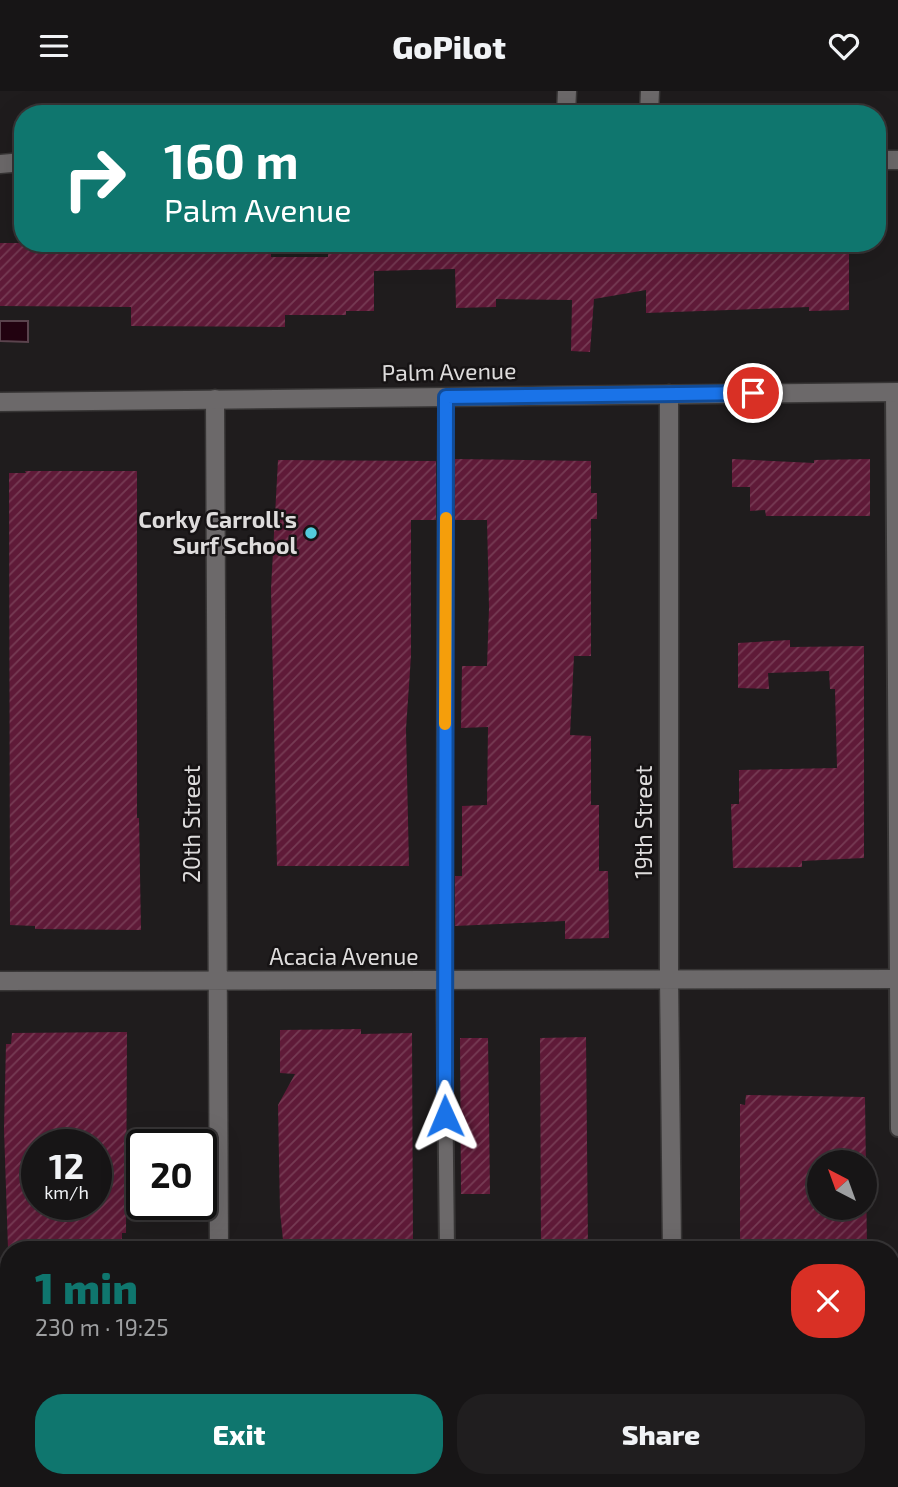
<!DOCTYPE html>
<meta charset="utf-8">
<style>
body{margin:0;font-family:"Exo 2",sans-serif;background:#201e1f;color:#f1f3f6;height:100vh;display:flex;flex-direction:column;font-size:26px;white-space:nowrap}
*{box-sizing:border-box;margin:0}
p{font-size:23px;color:#9e9fa1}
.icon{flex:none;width:38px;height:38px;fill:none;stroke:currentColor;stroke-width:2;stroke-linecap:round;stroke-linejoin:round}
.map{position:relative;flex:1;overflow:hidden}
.details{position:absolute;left:0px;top:1150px;width:900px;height:247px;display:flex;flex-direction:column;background:#171516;border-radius:28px 28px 0 0;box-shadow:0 7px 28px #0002,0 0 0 2px #363435}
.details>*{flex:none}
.banner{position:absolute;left:14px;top:14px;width:872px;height:147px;border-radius:28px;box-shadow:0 7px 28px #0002,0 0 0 2px #363435;background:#0f766e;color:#fff;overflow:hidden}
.needle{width:46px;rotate:319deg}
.fabs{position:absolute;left:807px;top:1059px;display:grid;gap:14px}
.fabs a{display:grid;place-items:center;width:70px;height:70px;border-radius:50%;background:#171516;box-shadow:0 7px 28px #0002,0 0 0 2px #363435;font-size:35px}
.speed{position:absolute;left:21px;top:1038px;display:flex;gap:14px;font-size:35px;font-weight:700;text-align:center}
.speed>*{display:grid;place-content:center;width:91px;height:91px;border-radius:50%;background:#171516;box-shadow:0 7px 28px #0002,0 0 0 2px #363435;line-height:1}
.speed small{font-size:18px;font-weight:400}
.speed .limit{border:4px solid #111;border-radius:10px;background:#fff;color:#111}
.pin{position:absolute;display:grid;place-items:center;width:60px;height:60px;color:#fff;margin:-30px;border:4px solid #fff;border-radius:50%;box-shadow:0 2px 7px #0007}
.me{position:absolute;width:77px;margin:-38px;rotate:359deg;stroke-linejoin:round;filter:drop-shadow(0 0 5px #0008)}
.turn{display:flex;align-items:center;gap:24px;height:147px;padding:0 35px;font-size:32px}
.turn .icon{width:91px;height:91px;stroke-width:2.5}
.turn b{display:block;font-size:49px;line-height:60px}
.round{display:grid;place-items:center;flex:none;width:74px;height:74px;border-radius:28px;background:#201e1f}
.overview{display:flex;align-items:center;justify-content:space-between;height:119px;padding:0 35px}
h1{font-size:42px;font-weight:800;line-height:52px;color:#0f766e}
.button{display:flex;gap:14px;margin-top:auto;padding:14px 35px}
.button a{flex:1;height:80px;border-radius:28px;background:#0f766e;color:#fff;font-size:28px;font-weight:800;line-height:80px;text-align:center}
.button a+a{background:#201e1f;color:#f1f3f6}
header{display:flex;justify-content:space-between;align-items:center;height:91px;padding:0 35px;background:#171516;font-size:32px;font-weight:800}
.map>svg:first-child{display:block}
</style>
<header><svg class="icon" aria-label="menu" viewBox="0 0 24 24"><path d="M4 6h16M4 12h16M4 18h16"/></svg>GoPilot<svg class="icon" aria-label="heart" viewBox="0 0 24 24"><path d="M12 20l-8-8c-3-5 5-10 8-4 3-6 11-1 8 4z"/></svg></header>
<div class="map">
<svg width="898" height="1396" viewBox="0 0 898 1396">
<defs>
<pattern id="building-hatch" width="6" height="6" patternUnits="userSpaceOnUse" patternTransform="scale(1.75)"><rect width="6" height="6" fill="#5f1a38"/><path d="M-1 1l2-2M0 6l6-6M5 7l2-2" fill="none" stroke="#763b54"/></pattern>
</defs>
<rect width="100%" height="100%" fill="#1f1c1d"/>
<path fill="#220210" stroke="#5a434d" stroke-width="2" d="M 0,230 L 28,230 L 28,251 L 0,250 Z"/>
<path fill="url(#building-hatch)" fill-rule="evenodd" d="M 0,152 L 271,152 L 271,166 L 328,166 L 328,152 L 612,152 L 612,161 L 676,160 L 676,152 L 833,152 L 833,155 L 849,155 L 849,219 L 809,220 L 809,216 L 646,222 L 646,199 L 594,208 L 590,261 L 571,260 L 572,209 L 496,208 L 496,216 L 456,217 L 455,178 L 374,180 L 374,220 L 346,220 L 346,224 L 285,224 L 285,236 L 131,235 L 131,216 L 0,215 Z
M 455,368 L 591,370 L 591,402 L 597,402 L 597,428 L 591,428 L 591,565 L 574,565 L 570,644 L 591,645 L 591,714 L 599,714 L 599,780 L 608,780 L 609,847 L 565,848 L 565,830 L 455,835 L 455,785 L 462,785 L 462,715 L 487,714 L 488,636 L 461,637 L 462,575 L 487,575 L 489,517 L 487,429 L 455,429 Z
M 732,368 L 814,372 L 814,369 L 870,368 L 870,425 L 766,425 L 765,419 L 750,420 L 750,396 L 732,396 Z
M 278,369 L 436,370 L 436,429 L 411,429 L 411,565 L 406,638 L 409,775 L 277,775 L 271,498 Z
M 25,380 L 137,380 L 137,727 L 139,727 L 141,839 L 35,838 L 35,835 L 10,834 L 9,382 L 26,382 Z
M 790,549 L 790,556 L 864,555 L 864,767 L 802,770 L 802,776 L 733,777 L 731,713 L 739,713 L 739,679 L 837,677 L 835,598 L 830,598 L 829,580 L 768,582 L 769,598 L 738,597 L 738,552 Z
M 361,938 L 361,943 L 412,942 L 413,1158 L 284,1158 L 280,1121 L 278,1014 L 295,983 L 280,982 L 280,939 Z
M 127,941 L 126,1142 L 122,1142 L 122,1158 L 8,1158 L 4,1038 L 6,953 L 11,953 L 12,942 ZM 37,1054 L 96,1054 L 96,1115 L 37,1115 Z
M 586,946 L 588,1158 L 541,1158 L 540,947 Z
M 460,947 L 488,947 L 490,1103 L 461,1103 Z
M 746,1004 L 865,1006 L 867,1158 L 740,1158 L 740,1013 L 745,1014 ZM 819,1071 L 864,1071 L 864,1116 L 819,1116 Z"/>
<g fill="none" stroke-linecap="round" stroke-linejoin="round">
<g stroke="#383636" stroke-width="18">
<path id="service" d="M 893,301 L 898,1038
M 446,306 L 444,891 L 447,1158
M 450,1388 L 450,1396"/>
</g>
<g stroke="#383636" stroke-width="21">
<path id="minor" d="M 566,23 L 567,0
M 649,23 L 650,0
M 877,69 L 898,69
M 0,73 L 23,71
M 669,303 L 669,886 L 672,1158
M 215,308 L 219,1158
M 0,890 L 898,888
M 221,1388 L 221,1396
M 675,1388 L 675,1396"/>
</g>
<g stroke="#383636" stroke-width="21">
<path id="tertiary" d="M 0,311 L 898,301"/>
</g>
<use href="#service" stroke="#6c696a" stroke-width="14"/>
<use href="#minor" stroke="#6c696a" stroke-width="18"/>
<use href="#tertiary" stroke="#6c696a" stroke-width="18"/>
</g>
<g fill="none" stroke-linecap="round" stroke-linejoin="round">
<g stroke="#114b97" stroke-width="18">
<path id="route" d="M 445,1025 L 446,306 L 753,302"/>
</g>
<use href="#route" stroke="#1a73e8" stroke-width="12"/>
<path stroke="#f59e0b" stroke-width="12" d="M 445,633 L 446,427"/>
</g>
<circle fill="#53cbdb" stroke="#161314" stroke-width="2.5" cx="311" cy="442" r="7"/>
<g text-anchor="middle" stroke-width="5" stroke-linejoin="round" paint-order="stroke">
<g font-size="23" fill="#dedcdc" stroke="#161314">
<text transform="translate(449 281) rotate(-1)" y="8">Palm Avenue</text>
<text transform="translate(644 731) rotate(-90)" y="8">19th Street</text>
<text transform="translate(192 733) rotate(-90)" y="8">20th Street</text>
<text x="344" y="874">Acacia Avenue</text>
</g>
<g font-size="23" font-weight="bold" fill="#dedcdc" stroke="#161314" text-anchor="end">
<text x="297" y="437">Corky Carroll's<tspan x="297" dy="26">Surf School</tspan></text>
</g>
</g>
</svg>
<div class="fabs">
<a><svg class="needle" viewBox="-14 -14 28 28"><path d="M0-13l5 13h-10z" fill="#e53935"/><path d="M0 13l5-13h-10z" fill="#9e9fa1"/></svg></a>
</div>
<div class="speed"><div>12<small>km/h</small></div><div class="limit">20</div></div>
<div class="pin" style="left:753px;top:302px;background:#d93025"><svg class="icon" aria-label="arrive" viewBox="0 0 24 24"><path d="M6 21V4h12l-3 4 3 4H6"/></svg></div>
<svg class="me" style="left:445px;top:1025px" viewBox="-20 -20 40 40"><path d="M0-17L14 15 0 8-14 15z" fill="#1a73e8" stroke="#fff" stroke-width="4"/></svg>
<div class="banner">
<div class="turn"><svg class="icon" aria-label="right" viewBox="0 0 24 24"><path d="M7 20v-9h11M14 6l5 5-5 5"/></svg><div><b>160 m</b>Palm Avenue</div></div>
</div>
<section class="details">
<div class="overview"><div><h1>1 min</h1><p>230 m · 19:25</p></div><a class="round" style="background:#d93025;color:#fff"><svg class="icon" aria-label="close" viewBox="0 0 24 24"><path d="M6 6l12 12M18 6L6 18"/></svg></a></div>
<div class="button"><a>Exit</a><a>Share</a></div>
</section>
</div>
